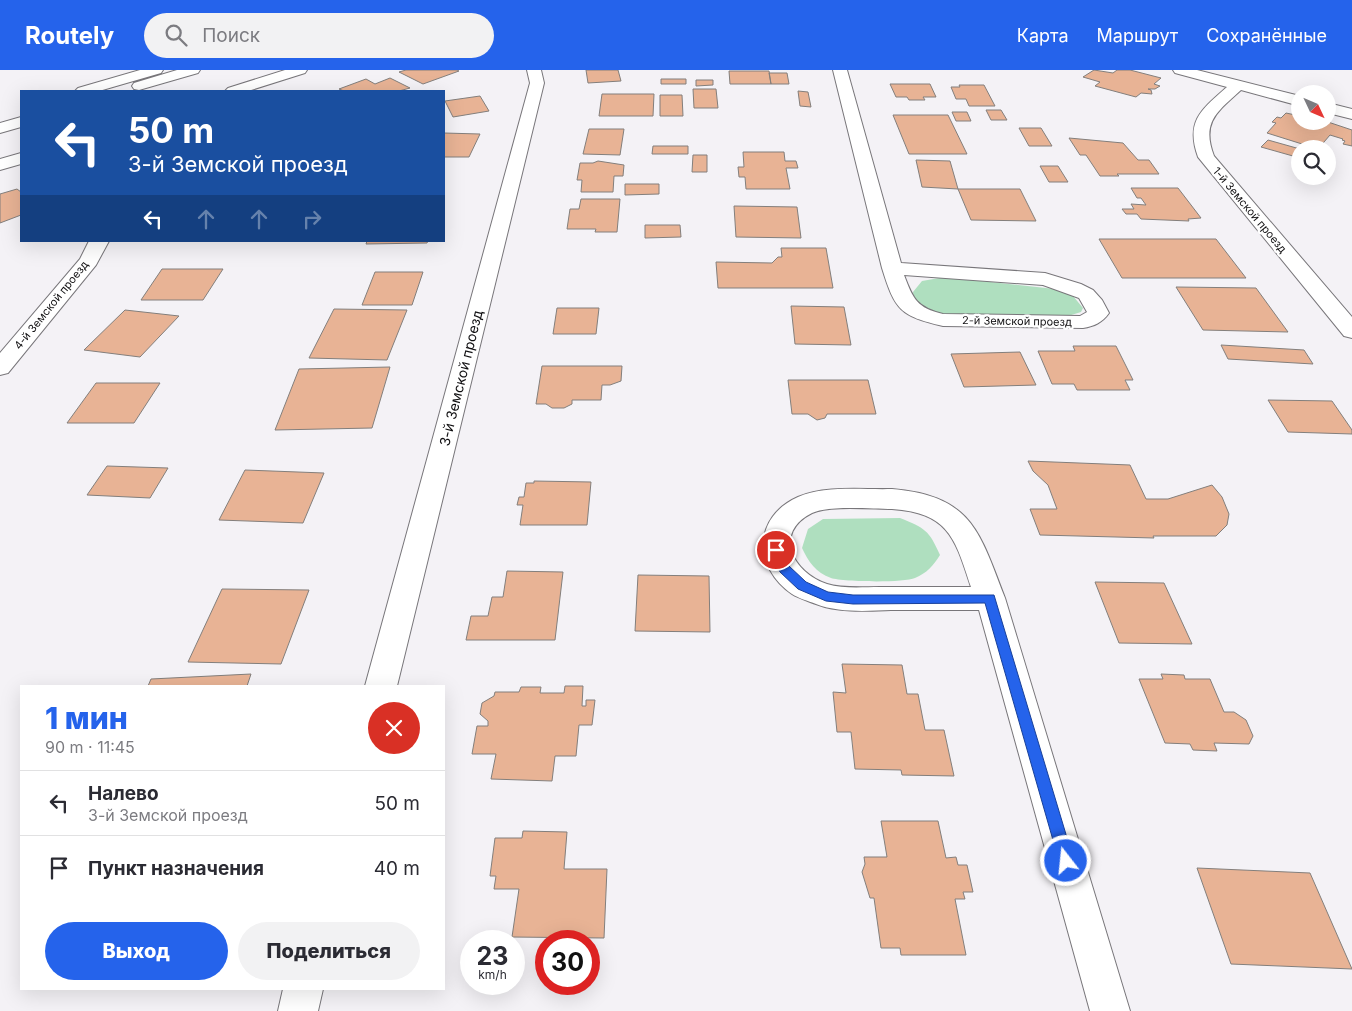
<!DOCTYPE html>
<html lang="ru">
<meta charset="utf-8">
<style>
body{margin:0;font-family:Inter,sans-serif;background:#f2f2f3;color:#2b2b33;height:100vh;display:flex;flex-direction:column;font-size:19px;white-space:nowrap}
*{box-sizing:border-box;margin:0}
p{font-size:16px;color:#7c7c81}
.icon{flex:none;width:28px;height:28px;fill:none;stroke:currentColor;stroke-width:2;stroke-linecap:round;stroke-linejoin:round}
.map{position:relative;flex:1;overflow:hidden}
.panel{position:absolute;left:20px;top:615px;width:425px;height:305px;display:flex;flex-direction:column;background:#fff;border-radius:0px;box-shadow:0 5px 20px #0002}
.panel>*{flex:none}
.hud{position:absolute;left:20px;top:20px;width:425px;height:152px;border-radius:0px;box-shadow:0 5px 20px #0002;background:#1a4fa0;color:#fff;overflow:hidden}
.needle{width:32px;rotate:134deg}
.buttons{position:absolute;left:1291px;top:15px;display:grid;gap:10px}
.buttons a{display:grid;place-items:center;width:45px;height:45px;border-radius:50%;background:#fff;box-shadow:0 5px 20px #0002;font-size:25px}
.speed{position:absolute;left:460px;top:860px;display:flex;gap:10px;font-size:25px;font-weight:700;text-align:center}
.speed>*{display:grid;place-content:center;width:65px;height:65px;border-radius:50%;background:#fff;box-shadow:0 5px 20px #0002;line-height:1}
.speed small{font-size:12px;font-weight:400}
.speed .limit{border:8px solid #d22;background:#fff;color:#111}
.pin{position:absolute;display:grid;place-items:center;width:42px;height:42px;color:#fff;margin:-21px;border:2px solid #fff;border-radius:50%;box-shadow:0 1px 5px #0007}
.me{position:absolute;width:55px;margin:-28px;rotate:344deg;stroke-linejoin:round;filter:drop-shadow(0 0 4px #0008)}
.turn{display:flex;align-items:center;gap:18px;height:105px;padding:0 25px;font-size:22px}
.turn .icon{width:65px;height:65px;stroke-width:2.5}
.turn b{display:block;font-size:35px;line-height:42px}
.lanes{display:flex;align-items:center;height:48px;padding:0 25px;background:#0003;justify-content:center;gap:25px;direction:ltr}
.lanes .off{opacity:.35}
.round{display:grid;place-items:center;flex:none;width:52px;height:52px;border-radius:26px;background:#f2f2f3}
.headline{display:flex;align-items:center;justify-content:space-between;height:85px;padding:0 25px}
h1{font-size:30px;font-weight:800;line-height:38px;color:#2563eb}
.action{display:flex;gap:10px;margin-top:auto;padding:10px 25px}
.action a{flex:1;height:58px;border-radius:30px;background:#2563eb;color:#fff;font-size:20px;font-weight:800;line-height:58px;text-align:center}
.action a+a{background:#f2f2f3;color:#2b2b33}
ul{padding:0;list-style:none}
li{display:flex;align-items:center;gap:15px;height:65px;padding:0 25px;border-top:1px solid #e1e1e2}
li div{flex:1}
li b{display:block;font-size:19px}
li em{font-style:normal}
header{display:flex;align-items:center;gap:30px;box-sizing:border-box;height:70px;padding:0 25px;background:#2563eb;color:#fff}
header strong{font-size:24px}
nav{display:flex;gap:28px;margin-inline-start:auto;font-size:18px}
.search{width:350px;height:45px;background:#f2f2f3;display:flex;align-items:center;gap:12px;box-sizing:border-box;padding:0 18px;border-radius:28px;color:#7c7c81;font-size:19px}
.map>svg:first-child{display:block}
</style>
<header>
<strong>Routely</strong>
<div class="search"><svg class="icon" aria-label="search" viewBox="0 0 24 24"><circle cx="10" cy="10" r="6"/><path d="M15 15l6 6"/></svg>Поиск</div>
<nav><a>Карта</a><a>Маршрут</a><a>Сохранённые</a></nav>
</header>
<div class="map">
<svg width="1352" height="941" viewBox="0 0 1352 941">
<rect width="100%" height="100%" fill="#f4f2f6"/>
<path fill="#afdfbf" d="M 945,207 L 1055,219 L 1073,226 L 1083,238 L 1081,242 L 1068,246 L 942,244 L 931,242 L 914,229 L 913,222 L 922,211 Z
M 900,448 C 925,458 929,460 940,485 C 933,496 927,503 915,508 C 904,513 843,512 831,508 C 816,503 808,491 802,478 L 808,459 L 823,449 Z"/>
<path fill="#e8b395" stroke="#837f7c" d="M 406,0 L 457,0 L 459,1 L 423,14 L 399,2 Z
M 586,0 L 618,0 L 621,11 L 588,13 Z
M 1094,0 L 1113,3 L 1117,0 L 1130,0 L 1161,8 L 1154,14 L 1160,16 L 1155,19 L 1148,19 L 1151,20 L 1152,24 L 1141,23 L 1136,27 L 1095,16 L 1100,12 L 1083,7 Z
M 729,1 L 769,1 L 771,14 L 730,14 Z
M 769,3 L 787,3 L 789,14 L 771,14 Z
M 390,8 L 410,18 L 399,21 L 344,21 L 339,19 L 366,9 L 375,14 Z
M 661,9 L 686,9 L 686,14 L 661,14 Z
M 696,10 L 713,10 L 713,15 L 696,16 Z
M 890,14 L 930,14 L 936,27 L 923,27 L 925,30 L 909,30 L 907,27 L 896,27 Z
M 959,15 L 984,15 L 995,36 L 969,36 L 966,29 L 956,29 L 951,17 L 960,17 Z
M 693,19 L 716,19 L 718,38 L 694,38 Z
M 798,21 L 808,22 L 811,37 L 800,36 Z
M 602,24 L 654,24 L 653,46 L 599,46 Z
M 660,25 L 682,25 L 683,46 L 660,46 Z
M 480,26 L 489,41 L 453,47 L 445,31 Z
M 986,40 L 1001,40 L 1007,50 L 991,50 Z
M 952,42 L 967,42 L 971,51 L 956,51 Z
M 1286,43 L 1300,46 L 1300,51 L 1325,51 L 1352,60 L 1352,76 L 1343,74 L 1345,71 L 1342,70 L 1343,69 L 1330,65 L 1318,79 L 1267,63 L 1276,53 L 1272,52 L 1277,47 L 1281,48 Z
M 893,45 L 948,45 L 967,84 L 909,84 Z
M 1019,58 L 1041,58 L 1052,76 L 1029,76 Z
M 589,59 L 624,59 L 620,85 L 583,84 Z
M 444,63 L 480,64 L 469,87 L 444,87 Z
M 1069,68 L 1123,73 L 1138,90 L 1149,90 L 1159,104 L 1117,104 L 1119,106 L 1100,106 L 1086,85 L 1080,85 Z
M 1268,70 L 1300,79 L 1300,88 L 1261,77 Z
M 653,76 L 688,76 L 688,84 L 652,84 Z
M 743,82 L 784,82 L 785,91 L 796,91 L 798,98 L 786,98 L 790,119 L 746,119 L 745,107 L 739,107 L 738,97 L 744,97 Z
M 693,85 L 707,85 L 707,102 L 692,102 Z
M 916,90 L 950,91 L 958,119 L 922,117 Z
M 598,91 L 624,95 L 623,106 L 614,106 L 613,122 L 581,122 L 582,110 L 577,110 L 580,93 L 593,93 Z
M 1040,96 L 1058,96 L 1068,112 L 1049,112 Z
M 625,114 L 659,114 L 659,124 L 625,125 Z
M 1131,118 L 1178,118 L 1201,148 L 1188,149 L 1189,151 L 1141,149 L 1137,144 L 1126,144 L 1122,139 L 1134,139 L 1131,134 L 1146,135 L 1141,128 L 1137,128 Z
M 17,119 L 21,122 L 21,145 L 0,153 L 0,124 Z
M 958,119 L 1020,119 L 1036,151 L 971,150 Z
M 581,129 L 620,129 L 617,162 L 595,162 L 596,159 L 567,159 L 570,139 L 579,139 Z
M 734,136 L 797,137 L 801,168 L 736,167 Z
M 645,155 L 680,155 L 681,167 L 645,168 Z
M 1099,169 L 1216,169 L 1246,208 L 1122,208 Z
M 367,171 L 428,171 L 427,173 L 366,174 Z
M 781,178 L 826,178 L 833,218 L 718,218 L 716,192 L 772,193 L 778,187 L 782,187 Z
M 162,199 L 223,199 L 203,230 L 141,230 Z
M 375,202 L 423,202 L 412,235 L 362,235 Z
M 1176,217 L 1256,218 L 1288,262 L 1203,260 Z
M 791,236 L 844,237 L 851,275 L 795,274 Z
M 557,238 L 599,238 L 596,264 L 553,264 Z
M 334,239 L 407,240 L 387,290 L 309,288 Z
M 125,240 L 179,246 L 140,287 L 84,280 Z
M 1221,275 L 1304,280 L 1313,294 L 1228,289 Z
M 1073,276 L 1116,276 L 1133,310 L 1125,310 L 1130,320 L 1077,320 L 1074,314 L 1052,314 L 1038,281 L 1075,281 Z
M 1020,282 L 1036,315 L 964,317 L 951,284 Z
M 542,296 L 622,296 L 621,311 L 610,315 L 602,315 L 601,330 L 572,330 L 572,334 L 564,338 L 552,338 L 546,334 L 536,334 Z
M 390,297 L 372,358 L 275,360 L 299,299 Z
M 788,310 L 868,310 L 876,344 L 827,344 L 825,348 L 817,350 L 808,344 L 792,344 Z
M 96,313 L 160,313 L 134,353 L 67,353 Z
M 1268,330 L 1332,331 L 1352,360 L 1352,364 L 1288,362 Z
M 1028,391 L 1130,395 L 1146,429 L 1168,429 L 1212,415 L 1222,427 L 1229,444 L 1227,455 L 1216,466 L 1153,466 L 1154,468 L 1040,465 L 1030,439 L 1057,439 L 1048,415 L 1033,401 Z
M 107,396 L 168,398 L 150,428 L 87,425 Z
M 245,400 L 324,403 L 303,453 L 219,450 Z
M 534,411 L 591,412 L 587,455 L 520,455 L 523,435 L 517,435 L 519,427 L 524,427 L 526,413 L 534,413 Z
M 507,501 L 563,502 L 555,570 L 466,570 L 471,546 L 488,546 L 492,527 L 503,527 Z
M 638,505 L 709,506 L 710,562 L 635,561 Z
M 1095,512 L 1164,513 L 1192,574 L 1119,573 Z
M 222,519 L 309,520 L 281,594 L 188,592 Z
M 842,594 L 902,595 L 907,624 L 918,624 L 925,660 L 944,660 L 954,706 L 902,705 L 901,700 L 855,699 L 851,662 L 837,662 L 833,622 L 846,623 Z
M 251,604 L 247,616 L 148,616 L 151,609 Z
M 1161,604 L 1184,605 L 1185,609 L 1210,609 L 1224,642 L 1234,642 L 1246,650 L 1253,666 L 1249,674 L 1214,673 L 1217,681 L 1193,680 L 1190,674 L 1165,673 L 1139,609 L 1163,609 Z
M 565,616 L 583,616 L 582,636 L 586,636 L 586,630 L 595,630 L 592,655 L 579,655 L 576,686 L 555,686 L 552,711 L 491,709 L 496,684 L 472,684 L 477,656 L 488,656 L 488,651 L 480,644 L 482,633 L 494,626 L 495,622 L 519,622 L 521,617 L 541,617 L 540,623 L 564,623 Z
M 881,751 L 938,751 L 946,788 L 956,787 L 958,795 L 967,795 L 973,822 L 963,822 L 965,829 L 955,829 L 966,885 L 901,885 L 900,878 L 881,878 L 874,828 L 870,828 L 862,802 L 865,794 L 864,787 L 887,787 Z
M 523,761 L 567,762 L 564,799 L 607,799 L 604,868 L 512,867 L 519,819 L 494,819 L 496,806 L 490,806 L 495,768 L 522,768 Z
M 1197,798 L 1310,803 L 1352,899 L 1231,894 Z"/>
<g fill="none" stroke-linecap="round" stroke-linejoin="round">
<g stroke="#78767a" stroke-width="2">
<path id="minor" d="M 140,0 L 163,0 L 161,3 L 99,21 L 75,21 L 78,18 Z
M 177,0 L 200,0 L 198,3 L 139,20 L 134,19 L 132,16 L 134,13 Z
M 285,0 L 307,0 L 305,3 L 248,21 L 225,21 L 228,18 Z
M 527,0 L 541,0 L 544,13 L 397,616 L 365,616 L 530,13 Z
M 833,0 L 847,0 L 901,193 L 1045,203 L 1081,214 L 1093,220 L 1102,230 L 1109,243 C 1102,253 1094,256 1083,258 L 943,256 C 900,246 895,240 882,198 ZM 904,205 L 1043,215 L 1079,228 L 1087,242 L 1080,246 L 943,244 C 917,238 913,229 904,205 Z
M 1173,0 L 1197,0 L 1300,26 L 1300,36 L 1241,20 C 1217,42 1201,52 1214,86 L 1352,247 L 1352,268 L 1344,266 L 1198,87 C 1185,51 1202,39 1227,17 L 1175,3 Z
M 1328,33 L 1352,39 L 1352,49 L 1328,43 Z
M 21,47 L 21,57 L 0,63 L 0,53 Z
M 21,83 L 21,94 L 0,100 L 0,89 Z
M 89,171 L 109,171 L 96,195 L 8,303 L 0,305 L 0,283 L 80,189 Z
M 892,419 C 972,426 979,461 1005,528 L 1130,941 L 1090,941 L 979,540 C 950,540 920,540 891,540 C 867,541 839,543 816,534 C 808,531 798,528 792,524 C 753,497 753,447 798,427 C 825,415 863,420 892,419 ZM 892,439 C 949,443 955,468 971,517 C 941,517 910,517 880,517 C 863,517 843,519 827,514 C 793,503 772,463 812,443 C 829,435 872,439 892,439 Z
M 283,919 L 323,919 L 318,941 L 278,941 Z"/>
</g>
<use href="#minor" fill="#fff" fill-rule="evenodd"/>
</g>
<path fill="#2563eb" stroke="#184099" d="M 776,475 L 780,477 L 789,496 L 806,512 L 828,522 L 853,525 L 994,525 L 1074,791 L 1072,796 L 1066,798 L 1061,796 L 1059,791 L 985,533 L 853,534 L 826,531 L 798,519 L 780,502 L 771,480 Z"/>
<g text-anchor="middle" stroke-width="4.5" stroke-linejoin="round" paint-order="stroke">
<g font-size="11" fill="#100f11" stroke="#fff">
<text transform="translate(1250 140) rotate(50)" y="4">1-й Земской проезд</text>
<text transform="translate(51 235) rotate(-51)" y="4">4-й Земской проезд</text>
<text transform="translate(1017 251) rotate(1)" y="4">2-й Земской проезд</text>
</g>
<g font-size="14" fill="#100f11" stroke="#fff">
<text transform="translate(461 308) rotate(-76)" y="5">3-й Земской проезд</text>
</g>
</g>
</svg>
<div class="buttons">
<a><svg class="needle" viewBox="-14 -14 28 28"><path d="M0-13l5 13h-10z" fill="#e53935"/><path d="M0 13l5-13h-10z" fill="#7c7c81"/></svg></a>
<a><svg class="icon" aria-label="search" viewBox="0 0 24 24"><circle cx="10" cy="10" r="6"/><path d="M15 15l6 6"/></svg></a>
</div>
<div class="speed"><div>23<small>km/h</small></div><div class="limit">30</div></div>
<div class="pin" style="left:776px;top:480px;background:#d93025"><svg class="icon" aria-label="arrive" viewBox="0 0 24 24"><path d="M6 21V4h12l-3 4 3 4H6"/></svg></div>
<svg class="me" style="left:1066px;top:791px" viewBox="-20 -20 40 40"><circle r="17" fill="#2563eb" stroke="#fff" stroke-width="3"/><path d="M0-11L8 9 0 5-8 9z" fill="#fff"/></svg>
<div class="hud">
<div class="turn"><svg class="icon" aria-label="left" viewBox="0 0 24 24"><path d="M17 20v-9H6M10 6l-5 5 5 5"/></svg><div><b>50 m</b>3-й Земской проезд</div></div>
<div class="lanes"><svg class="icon" aria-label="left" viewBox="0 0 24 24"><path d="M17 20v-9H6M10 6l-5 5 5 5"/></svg><svg class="icon off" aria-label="ahead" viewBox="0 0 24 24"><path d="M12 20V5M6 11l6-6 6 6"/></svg><svg class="icon off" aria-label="ahead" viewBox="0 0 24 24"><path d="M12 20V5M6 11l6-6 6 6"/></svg><svg class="icon off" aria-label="right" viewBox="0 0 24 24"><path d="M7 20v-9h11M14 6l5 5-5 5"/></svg></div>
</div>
<section class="panel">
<div class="headline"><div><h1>1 мин</h1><p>90 m · 11:45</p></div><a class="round" style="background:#d93025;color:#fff"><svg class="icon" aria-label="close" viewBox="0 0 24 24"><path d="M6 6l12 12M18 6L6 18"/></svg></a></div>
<ul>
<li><svg class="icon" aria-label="left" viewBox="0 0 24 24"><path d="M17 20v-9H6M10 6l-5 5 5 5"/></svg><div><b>Налево</b><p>3-й Земской проезд</p></div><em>50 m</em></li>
<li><svg class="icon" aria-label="arrive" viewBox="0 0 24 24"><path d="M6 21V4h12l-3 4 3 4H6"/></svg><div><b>Пункт назначения</b></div><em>40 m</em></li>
</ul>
<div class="action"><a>Выход</a><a>Поделиться</a></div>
</section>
</div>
